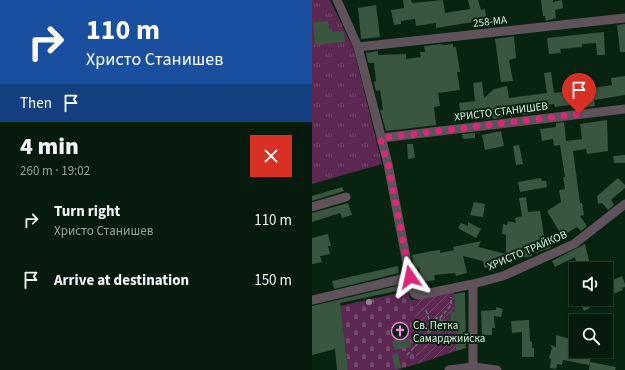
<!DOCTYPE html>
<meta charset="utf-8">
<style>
body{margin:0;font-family:"Source Sans 3",sans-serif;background:#14281b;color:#f1f3f6;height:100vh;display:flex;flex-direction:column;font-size:15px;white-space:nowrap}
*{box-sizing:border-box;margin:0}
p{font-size:13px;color:#98a19d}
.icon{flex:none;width:22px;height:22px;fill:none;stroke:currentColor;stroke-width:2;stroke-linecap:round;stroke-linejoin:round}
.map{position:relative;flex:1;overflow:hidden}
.drawer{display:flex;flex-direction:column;background:#061b0d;width:312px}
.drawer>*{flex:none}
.banner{background:#1a4fa0;color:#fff;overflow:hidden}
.controls{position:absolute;left:257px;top:262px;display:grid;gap:8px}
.controls a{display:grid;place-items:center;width:44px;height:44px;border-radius:0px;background:#061b0d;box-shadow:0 1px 3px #0004,0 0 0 1px #27392e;font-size:20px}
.pin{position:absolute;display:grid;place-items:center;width:34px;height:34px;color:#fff;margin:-41px -17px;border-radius:50% 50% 50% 0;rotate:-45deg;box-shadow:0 0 4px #0007}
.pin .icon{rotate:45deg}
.me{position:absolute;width:44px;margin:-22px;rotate:349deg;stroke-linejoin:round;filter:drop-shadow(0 0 3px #0008)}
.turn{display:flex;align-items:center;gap:14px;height:84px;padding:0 20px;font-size:18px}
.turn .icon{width:52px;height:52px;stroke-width:2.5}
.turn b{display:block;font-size:28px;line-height:34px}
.then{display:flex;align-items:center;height:38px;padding:0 20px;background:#0003;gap:8px;font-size:15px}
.round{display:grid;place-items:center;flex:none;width:42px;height:42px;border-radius:0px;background:#14281b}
.head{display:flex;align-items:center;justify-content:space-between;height:68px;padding:0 20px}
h1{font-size:24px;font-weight:800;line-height:30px}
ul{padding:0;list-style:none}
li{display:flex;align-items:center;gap:12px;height:60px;padding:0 20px}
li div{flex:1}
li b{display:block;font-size:15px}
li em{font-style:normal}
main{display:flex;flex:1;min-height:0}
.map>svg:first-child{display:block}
</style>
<main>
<section class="drawer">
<div class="banner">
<div class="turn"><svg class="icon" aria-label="right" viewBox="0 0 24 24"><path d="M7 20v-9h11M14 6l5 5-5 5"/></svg><div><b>110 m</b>Христо Станишев</div></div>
<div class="then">Then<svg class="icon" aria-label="arrive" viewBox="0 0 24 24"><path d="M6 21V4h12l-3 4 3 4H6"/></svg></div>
</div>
<div class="head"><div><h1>4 min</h1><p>260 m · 19:02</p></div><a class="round" style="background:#d93025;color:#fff"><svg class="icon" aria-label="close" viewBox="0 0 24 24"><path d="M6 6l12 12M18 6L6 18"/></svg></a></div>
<ul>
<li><svg class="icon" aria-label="right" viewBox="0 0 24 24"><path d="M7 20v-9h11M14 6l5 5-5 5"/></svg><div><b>Turn right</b><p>Христо Станишев</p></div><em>110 m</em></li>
<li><svg class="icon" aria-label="arrive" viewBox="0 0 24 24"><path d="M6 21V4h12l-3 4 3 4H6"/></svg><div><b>Arrive at destination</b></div><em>150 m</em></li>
</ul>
</section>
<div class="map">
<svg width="313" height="370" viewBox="0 0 313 370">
<defs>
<pattern id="grass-tufts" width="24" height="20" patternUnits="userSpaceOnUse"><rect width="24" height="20" fill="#5c2852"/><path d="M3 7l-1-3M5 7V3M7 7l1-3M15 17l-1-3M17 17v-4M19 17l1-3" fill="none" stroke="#73486b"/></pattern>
<pattern id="cemetery-stones" width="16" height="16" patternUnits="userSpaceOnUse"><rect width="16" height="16" fill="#5c2852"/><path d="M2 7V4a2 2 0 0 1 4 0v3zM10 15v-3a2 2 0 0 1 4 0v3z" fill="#73486b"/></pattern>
<pattern id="garden-furrows" width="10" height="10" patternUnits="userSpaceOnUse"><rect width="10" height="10" fill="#5c2852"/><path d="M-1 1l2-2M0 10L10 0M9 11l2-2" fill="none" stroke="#73486b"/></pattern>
</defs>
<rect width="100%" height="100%" fill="#082411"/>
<path fill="url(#grass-tufts)" d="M 0,0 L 18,0 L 42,50 L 70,164 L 0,184 Z"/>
<path fill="url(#cemetery-stones)" d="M 96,291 L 98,300 L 101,300 L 103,331 L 99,332 L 105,364 L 85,370 L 36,370 L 28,306 Z"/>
<path fill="url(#garden-furrows)" d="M 142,292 L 143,312 L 138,312 L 139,328 L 143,328 L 144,351 L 105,364 L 99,331 L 103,330 L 101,300 Z"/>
<path fill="#3a5640" d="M 91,0 L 99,0 L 100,3 L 131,0 L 133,13 L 158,9 L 156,0 L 166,0 L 169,10 L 173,9 L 175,24 L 162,26 L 162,22 L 124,28 L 124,23 L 104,26 L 103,19 L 89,21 L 89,24 L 82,25 L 79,10 L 92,8 Z
M 229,0 L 241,0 L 241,2 L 250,0 L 251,8 L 243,10 L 244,18 L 234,21 L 233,16 L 231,16 Z
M 64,5 L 68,37 L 49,39 L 46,8 Z
M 16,21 L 17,29 L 20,29 L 20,32 L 32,31 L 33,42 L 3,45 L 1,22 Z
M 313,24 L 313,52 L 308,52 L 305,25 Z
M 292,32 L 293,55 L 285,55 L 284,43 L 270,44 L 270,47 L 248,49 L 249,53 L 237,54 L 235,38 Z
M 202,36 L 204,58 L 197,60 L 201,81 L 189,82 L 183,39 Z
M 130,44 L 131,45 L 141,44 L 141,47 L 144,47 L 148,72 L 145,72 L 148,90 L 126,93 L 128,106 L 122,107 L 124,125 L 74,131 L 68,110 L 71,110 L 68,90 L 64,91 L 62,82 L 64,81 L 62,63 L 56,63 L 54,53 L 66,51 L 66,55 L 94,54 L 94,59 L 109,57 L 108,52 L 113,52 L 112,46 Z
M 239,72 L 242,93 L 263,90 L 263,88 L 275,87 L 275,89 L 300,85 L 299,78 L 313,76 L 313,95 L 282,100 L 283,106 L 266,108 L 265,104 L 243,107 L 242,104 L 219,107 L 220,113 L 211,115 L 210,109 L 191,112 L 191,117 L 182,119 L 176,113 L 149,117 L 147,103 L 163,101 L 161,83 L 170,82 L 172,98 L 182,89 L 195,86 L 197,98 L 220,95 L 235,93 L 232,73 Z
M 295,120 L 296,151 L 275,154 L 274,149 L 261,151 L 268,203 L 270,203 L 272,215 L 268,216 L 275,226 L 269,231 L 265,227 L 250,236 L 235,211 L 249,202 L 247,190 L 253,189 L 251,177 L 253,177 L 248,145 L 242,146 L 241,139 L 230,141 L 228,129 L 244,127 L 244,123 L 252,122 L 254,141 L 270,139 L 268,124 Z
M 189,131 L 192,146 L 173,150 L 170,135 Z
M 163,133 L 163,138 L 151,139 L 150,134 Z
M 95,144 L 101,144 L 103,158 L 96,159 Z
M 207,145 L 211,164 L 204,165 L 201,146 Z
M 313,155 L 313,163 L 302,163 L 301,156 Z
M 229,178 L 230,181 L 234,181 L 235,187 L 208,192 L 206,182 Z
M 306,178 L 313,185 L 313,188 L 299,200 L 302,205 L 296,210 L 290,203 L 286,204 L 285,196 Z
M 30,187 L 32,191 L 0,201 L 0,196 Z
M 214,197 L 216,212 L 228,211 L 232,236 L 234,236 L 239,248 L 220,254 L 220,256 L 183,262 L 184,266 L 172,268 L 171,261 L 151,256 L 155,273 L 144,276 L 143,273 L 122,275 L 123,280 L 110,282 L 107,267 L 102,268 L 100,255 L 120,251 L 128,250 L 128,253 L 142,250 L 141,247 L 169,241 L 166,247 L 194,254 L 194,235 L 190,234 L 191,224 L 195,225 L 196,221 L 204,223 L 203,218 L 210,216 L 207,198 Z
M 162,202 L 173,204 L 171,217 L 158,215 Z
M 36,203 L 40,215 L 30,218 L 28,213 L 0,222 L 0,213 Z
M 156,222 L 169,229 L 164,238 L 146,228 L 149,223 L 156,226 Z
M 16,234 L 19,246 L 16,246 L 18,254 L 8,256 L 10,262 L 0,264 L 0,238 Z
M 273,244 L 279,269 L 265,269 L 263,257 L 243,267 L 240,261 Z
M 86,266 L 87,273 L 22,289 L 20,281 Z
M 310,276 L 313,284 L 313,287 L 310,288 L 311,290 L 301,294 L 299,288 L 294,290 L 294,283 Z
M 93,284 L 94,289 L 28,303 L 36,370 L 25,370 L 23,349 L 0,355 L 0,306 Z
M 153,292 L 154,348 L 144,351 L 143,328 L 139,328 L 138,312 L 143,312 L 142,294 Z
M 274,299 L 278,308 L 272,311 L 267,301 Z
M 184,307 L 191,309 L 189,317 L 182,316 L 183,328 L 180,328 L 180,335 L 170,335 L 169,311 L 184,310 Z
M 217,320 L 218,341 L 220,342 L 220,348 L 222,348 L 222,357 L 210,357 L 210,332 L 200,333 L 199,321 Z
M 91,322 L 95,339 L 97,338 L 99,347 L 82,350 L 80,341 L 84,341 L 81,324 Z
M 244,335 L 258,339 L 257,344 L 264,345 L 264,351 L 275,351 L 280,353 L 277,365 L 251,360 L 250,365 L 245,364 L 244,369 L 238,368 L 239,359 L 237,358 L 240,348 L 238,345 L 244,347 Z
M 86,353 L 89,368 L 83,369 L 80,355 Z
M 278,362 L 304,367 L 303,370 L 277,370 Z"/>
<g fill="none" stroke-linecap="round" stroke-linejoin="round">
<path stroke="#637a69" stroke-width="1.5" stroke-dasharray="4 2" stroke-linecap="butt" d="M 114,310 L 120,327
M123.5 320a2.5 2.5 0 1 1 5 0a2.5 2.5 0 1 1-5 0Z
M 128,318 L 139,305 L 139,297
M 129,321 L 137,322
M 107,341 L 125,322
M 95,355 L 107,342 L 140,337"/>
<path stroke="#5f525b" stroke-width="9" d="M 25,0 L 46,47 L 76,164 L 100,289 L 103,294 L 108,295 L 161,284 L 191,276 L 262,244 L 313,204
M 46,47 L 313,18
M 69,138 L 313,109
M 0,207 L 34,197
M 161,284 L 161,367
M 0,300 L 98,277
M 137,370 L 161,367 L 185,370"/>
</g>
<g fill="#8e868d">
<circle cx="57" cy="302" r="3"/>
<circle cx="127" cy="328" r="3"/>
</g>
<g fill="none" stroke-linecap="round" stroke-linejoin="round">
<path stroke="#db2777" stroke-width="7" stroke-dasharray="0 12.6" d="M 98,277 L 76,164 L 68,138 L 267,114"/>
</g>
<defs>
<g id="church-ring" transform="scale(0.9)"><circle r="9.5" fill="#082411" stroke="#fc86e4" stroke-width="1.5"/><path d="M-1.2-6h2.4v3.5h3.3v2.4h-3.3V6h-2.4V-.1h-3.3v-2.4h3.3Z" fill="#fc86e4"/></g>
</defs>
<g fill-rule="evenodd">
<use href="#church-ring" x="88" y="331"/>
</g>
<g text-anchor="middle" stroke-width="4" stroke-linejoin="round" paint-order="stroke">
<g font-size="11" fill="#ddede0" stroke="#082411">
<text transform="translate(178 21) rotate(-6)" y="4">258-МА</text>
<text transform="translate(189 111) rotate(-7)" y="4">ХРИСТО СТАНИШЕВ</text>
<text transform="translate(215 250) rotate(-23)" y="4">ХРИСТО ТРАЙКОВ</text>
</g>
<g font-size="11" fill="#ddede0" stroke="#082411" text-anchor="start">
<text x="101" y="329">Св. Петка<tspan x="101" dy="13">Самарджийска</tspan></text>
</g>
</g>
</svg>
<div class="controls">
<a><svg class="icon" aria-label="sound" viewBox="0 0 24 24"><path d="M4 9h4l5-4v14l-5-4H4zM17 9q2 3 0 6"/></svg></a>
<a><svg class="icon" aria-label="search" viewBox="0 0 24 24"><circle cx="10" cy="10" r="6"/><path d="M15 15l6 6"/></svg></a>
</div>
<div class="pin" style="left:267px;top:114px;background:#d93025"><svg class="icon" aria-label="arrive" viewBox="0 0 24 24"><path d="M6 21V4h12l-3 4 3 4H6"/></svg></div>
<svg class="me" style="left:98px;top:277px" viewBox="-20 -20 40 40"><path d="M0-17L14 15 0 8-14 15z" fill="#db2777" stroke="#fff" stroke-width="4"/></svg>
</div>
</main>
